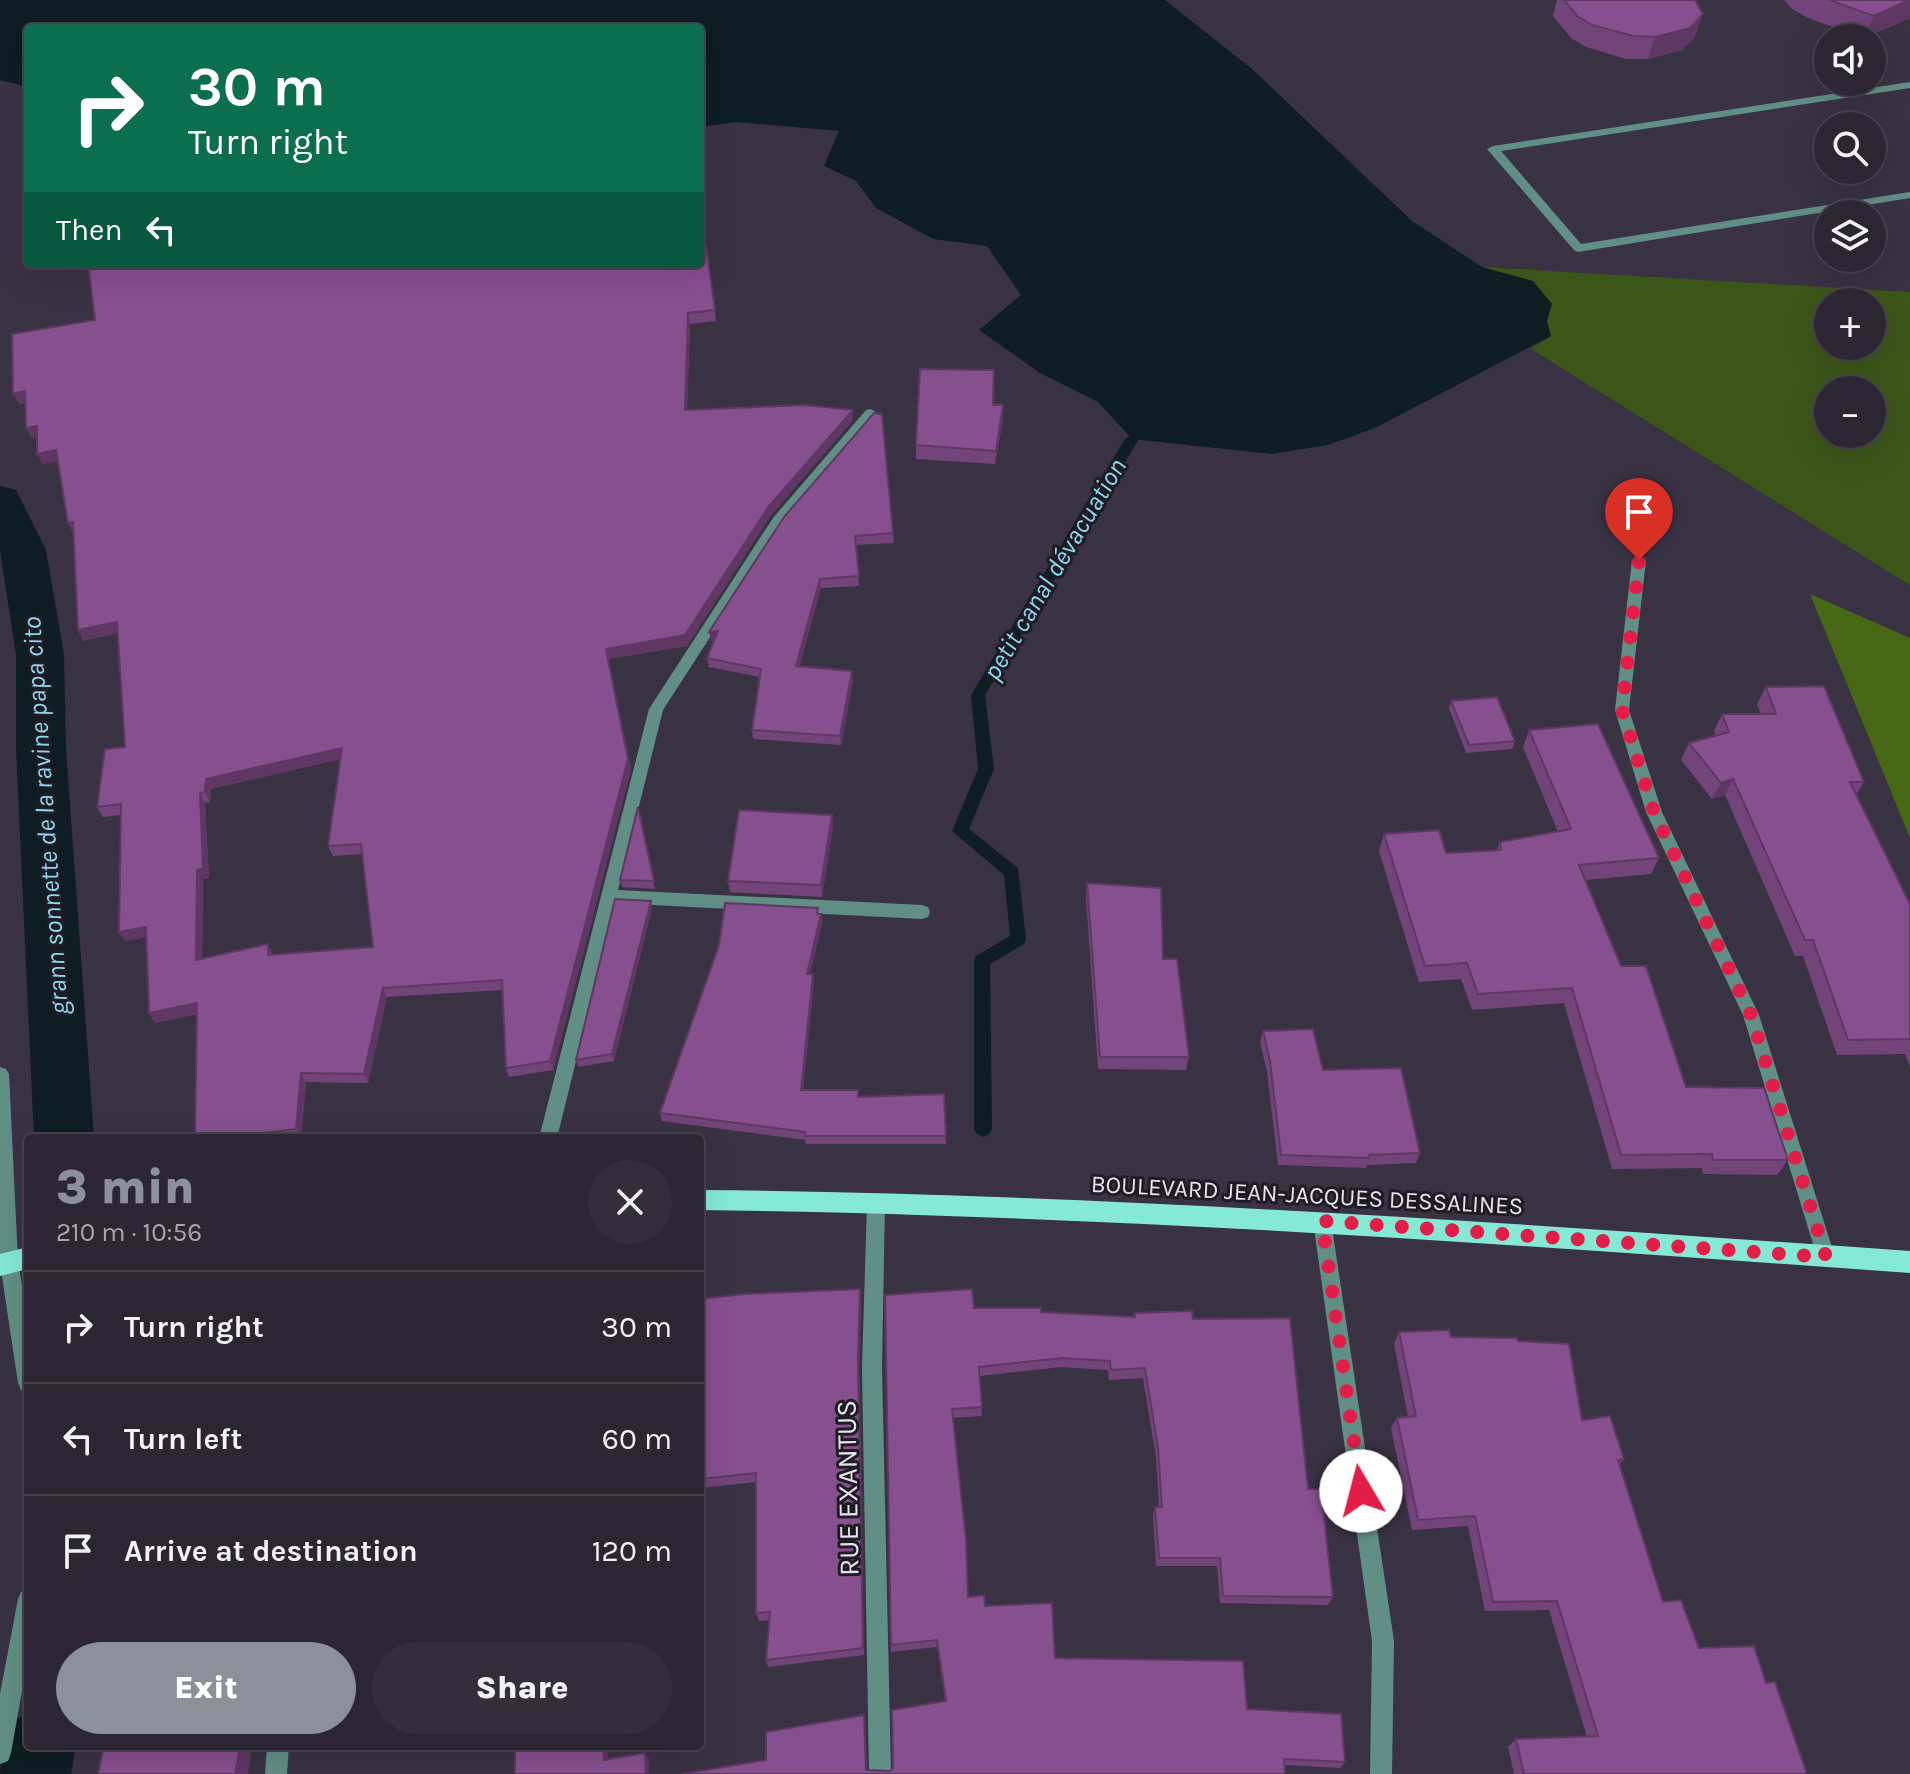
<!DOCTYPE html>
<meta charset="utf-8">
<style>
body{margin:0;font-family:Karla,sans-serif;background:#332e3a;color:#f1f3f6;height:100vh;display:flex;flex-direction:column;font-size:30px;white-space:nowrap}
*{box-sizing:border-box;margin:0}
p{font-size:26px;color:#a6a5ac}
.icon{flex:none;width:44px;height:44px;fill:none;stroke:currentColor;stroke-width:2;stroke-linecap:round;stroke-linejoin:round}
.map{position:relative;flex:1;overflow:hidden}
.panel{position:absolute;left:24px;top:1134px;width:680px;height:616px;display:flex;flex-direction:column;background:#2b2632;border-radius:8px;box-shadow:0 8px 32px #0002,0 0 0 2px #47434d}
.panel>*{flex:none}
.hud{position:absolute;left:24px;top:24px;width:680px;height:244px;border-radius:8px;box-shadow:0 8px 32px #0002,0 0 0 2px #47434d;background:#0b6e4f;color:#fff;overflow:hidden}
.fabs{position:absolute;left:1814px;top:24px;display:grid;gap:16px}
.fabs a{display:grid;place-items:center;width:72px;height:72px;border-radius:50%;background:#2b2632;box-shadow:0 8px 32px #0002,0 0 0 2px #47434d;font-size:40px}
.pin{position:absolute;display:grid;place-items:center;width:68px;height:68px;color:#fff;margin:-82px -34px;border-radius:50% 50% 50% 0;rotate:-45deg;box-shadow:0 0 8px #0007}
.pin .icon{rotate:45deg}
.me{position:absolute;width:88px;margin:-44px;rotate:352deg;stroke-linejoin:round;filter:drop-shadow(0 0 6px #0008)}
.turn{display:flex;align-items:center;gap:28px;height:168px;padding:0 32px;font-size:36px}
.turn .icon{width:104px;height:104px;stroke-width:2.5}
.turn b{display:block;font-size:56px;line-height:68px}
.then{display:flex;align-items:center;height:76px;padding:0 32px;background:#0003;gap:16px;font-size:30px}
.round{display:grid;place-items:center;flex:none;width:84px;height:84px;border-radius:42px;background:#332e3a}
.headline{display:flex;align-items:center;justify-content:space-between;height:136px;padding:0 32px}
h1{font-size:48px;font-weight:800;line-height:60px;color:#8c9099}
.action{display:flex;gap:16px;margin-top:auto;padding:16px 32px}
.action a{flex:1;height:92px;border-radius:48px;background:#8c9099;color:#fff;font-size:32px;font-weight:800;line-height:92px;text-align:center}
.action a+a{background:#332e3a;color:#f1f3f6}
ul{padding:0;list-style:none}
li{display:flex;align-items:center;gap:24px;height:112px;padding:0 32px;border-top:2px solid #47434d}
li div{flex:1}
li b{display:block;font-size:30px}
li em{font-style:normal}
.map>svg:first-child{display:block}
</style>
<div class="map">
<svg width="1910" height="1774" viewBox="0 0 1910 1774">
<rect width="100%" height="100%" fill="#393243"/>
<path fill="#3c561a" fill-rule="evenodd" d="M 1482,267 L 1910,292 L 1910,585 L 1531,349 L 1551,336 ZM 1828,302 L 1872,302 L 1872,346 L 1828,346 ZM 1828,390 L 1872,390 L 1872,434 L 1828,434 Z"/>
<path fill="#466713" d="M 1810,594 L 1910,638 L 1910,838 Z"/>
<path fill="#0e1d22" d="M 0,0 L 1165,0 L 1252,69 L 1412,221 L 1482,267 L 1533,281 L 1552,304 L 1547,321 L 1551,336 L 1375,428 L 1328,445 L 1272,454 L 1132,439 L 1098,402 L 1040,373 L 979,330 L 1021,295 L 987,246 L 933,239 L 876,208 L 856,181 L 824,166 L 839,131 L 736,122 L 700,127 L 700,28 L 28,28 L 28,87 L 0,80 Z"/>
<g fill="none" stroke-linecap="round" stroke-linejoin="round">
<path fill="#0e1d22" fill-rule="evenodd" d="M 1132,435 L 1139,439 L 985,695 L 994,769 L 969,829 L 1018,868 L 1026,939 L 1024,944 L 990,964 L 992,1129 L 989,1134 L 983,1137 L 977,1134 L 974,1129 L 974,961 L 976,956 L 1010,936 L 1004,875 L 952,831 L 978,769 L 971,695 L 1125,439 Z"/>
<path fill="#0e1d22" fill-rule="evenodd" d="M 0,486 L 16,490 L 46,550 L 64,655 L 66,749 L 94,1138 L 34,1138 L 16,749 L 16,655 L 0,551 Z
M 28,1714 L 28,1746 L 76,1746 L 71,1774 L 0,1774 L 2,1746 L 13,1720 Z"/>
<path fill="#628f85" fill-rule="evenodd" d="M 1910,82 L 1910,88 L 1501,151 L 1581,244 L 1910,192 L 1910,198 L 1578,252 L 1574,250 L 1487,149 L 1493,146 Z
M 1639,555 L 1646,560 L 1629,710 L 1662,812 L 1759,1015 L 1835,1257 L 1833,1263 L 1826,1266 L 1819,1263 L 1817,1257 L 1743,1015 L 1646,812 L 1615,710 L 1632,560 Z"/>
<path fill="#628f85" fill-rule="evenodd" d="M 871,409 L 877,413 L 876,416 L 783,524 L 663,710 L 618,890 L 922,905 L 928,907 L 930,912 L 928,917 L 922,919 L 615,903 L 557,1138 L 539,1138 L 649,709 L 773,518 L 866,410 Z
M 0,1067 L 6,1069 L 9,1074 L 18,1261 L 28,1322 L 28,1392 L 21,1390 L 18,1383 L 0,1263 Z
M 876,1194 L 882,1196 L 885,1202 L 882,1368 L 891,1774 L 869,1774 L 862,1368 L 867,1202 L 870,1196 Z
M 1322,1213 L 1328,1215 L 1331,1221 L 1394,1641 L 1392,1774 L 1370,1774 L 1372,1641 L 1313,1221 L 1316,1215 Z
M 28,1589 L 28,1657 L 11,1753 L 8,1761 L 0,1764 L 0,1694 L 18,1599 L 21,1592 Z
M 267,1746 L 289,1746 L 287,1774 L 265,1774 Z"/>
<path fill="#86e9d5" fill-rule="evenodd" d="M 700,1190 C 1104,1194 1507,1223 1910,1251 L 1910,1273 C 1507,1244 1104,1215 700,1210 Z
M 28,1247 L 28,1269 L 0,1276 L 0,1254 Z"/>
</g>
<path fill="#73447a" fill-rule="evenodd" d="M 1557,0 L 1695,0 L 1695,37 L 1682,50 L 1648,59 L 1626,59 L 1586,47 L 1571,38 L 1553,16 Z
M 1784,0 L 1910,0 L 1910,18 L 1864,38 L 1808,18 L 1792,9 Z
M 706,245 L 716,321 L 690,324 L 687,410 L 853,410 L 853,420 L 770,516 L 687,646 L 608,659 L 631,769 L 553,1070 L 509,1077 L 506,1068 L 503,990 L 387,997 L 368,1083 L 306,1082 L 301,1138 L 195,1138 L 197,1014 L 155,1023 L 149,1013 L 146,937 L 125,941 L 119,932 L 121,815 L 103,817 L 97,807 L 125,747 L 118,633 L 83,641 L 78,630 L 73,533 L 58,461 L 42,464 L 37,437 L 32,438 L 25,403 L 19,404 L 700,264 ZM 340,759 L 328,846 L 333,856 L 362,854 L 373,947 L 273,955 L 273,954 L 202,958 L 203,879 L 209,878 L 205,803 L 210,802 L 211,789 Z
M 993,405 L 1003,419 L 995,464 L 916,459 L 916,445 Z
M 784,517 L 893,533 L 894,543 L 856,545 L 859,586 L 821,588 L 799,667 L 853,680 L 841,745 L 753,739 L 752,730 L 760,677 L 709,667 L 707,658 L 714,641 L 711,641 Z
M 1766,687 L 1864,782 L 1856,795 L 1910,904 L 1910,1067 L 1905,1054 L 1837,1055 L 1803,956 L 1795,956 L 1725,795 L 1712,799 L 1681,760 L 1689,743 L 1715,735 L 1714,731 L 1722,714 L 1761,714 L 1757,704 Z
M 1451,701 L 1515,741 L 1512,749 L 1466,753 L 1449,708 Z
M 1529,730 L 1659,858 L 1651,874 L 1585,880 L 1621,966 L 1686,1087 L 1788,1160 L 1777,1175 L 1703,1174 L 1702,1168 L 1612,1169 L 1564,1003 L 1472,1010 L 1461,979 L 1419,982 L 1379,851 L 1384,834 L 1446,853 L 1497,850 L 1500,842 L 1558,832 L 1523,747 Z
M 638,807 L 655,889 L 622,887 L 620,880 Z
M 832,815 L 833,827 L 822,897 L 730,892 L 728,881 Z
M 1087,883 L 1163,959 L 1189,1057 L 1186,1070 L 1098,1069 L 1086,897 Z
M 652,908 L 614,1061 L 578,1067 L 576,1060 Z
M 818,908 L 818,914 L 821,914 L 822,923 L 810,974 L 814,982 L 803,1090 L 858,1090 L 858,1097 L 944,1094 L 946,1144 L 806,1144 L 805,1140 L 662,1121 L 660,1113 Z
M 1263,1031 L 1323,1070 L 1420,1153 L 1416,1163 L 1367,1165 L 1366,1168 L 1278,1165 L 1267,1072 L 1260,1042 Z
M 972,1289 L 974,1308 L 1041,1308 L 1041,1312 L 1134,1317 L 1135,1313 L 1192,1311 L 1193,1319 L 1290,1318 L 1308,1489 L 1321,1489 L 1333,1597 L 1328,1605 L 1220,1603 L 1217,1566 L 1156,1566 L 1153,1515 L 1155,1507 L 1159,1507 L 1156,1457 L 1143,1378 L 1109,1380 L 1108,1370 L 1061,1367 L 980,1376 L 982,1416 L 953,1418 L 966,1540 L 968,1597 L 984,1595 L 985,1606 L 1052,1603 L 1055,1658 L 1243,1661 L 1247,1709 L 1341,1714 L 1345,1762 L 1340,1768 L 1285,1765 L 1285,1774 L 682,1774 L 766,1760 L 766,1732 L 864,1715 L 867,1770 L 890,1771 L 893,1768 L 892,1710 L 945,1701 L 937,1647 L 891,1652 L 885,1295 Z
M 700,1299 L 861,1299 L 859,1368 L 864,1655 L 768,1667 L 766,1660 L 769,1620 L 759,1621 L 756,1613 L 756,1482 L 700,1488 Z
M 1399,1332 L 1518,1341 L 1582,1420 L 1624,1459 L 1619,1465 L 1663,1602 L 1699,1648 L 1766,1683 L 1807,1774 L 1514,1774 L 1508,1747 L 1516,1739 L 1587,1737 L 1549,1610 L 1485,1611 L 1468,1526 L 1412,1530 L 1391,1428 L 1397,1418 L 1408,1417 L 1394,1344 Z"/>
<path fill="#5e3763" d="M 1910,0 L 1910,18 L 1864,38 L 1874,16 Z
M 1703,14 L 1695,37 L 1682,50 L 1648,59 L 1655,37 Z
M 688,313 L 690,324 L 687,421 L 685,410 Z
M 25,391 L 30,402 L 19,404 L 13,394 Z
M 1003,405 L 1003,419 L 995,464 L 996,451 Z
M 853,410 L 853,420 L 770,516 L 687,646 L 608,659 L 631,769 L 553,1070 L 550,1061 L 606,649 L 769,506 Z
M 37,426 L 42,436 L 32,438 L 26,428 Z
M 56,450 L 61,460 L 42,464 L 37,454 Z
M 73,522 L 73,533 L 68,523 Z
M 820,579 L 821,588 L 796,676 L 796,666 Z
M 117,622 L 123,632 L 83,641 L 78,630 Z
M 718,631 L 719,640 L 711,641 L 709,632 Z
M 852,671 L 853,680 L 841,745 L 840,736 Z
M 342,748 L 346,758 L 211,789 L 210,802 L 205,792 L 206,779 Z
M 1733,779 L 1725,795 L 1712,799 L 1721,783 Z
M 200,793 L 205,803 L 209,878 L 203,879 L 202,969 L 196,960 L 197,870 Z
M 832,815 L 833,827 L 822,897 L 821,885 Z
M 651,901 L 652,908 L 614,1061 L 612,1054 Z
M 821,914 L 822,923 L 808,982 L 807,974 Z
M 146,927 L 152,936 L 125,941 L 119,932 Z
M 268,944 L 273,954 L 273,965 L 268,955 Z
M 813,974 L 814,982 L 802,1099 L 801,1090 Z
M 383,988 L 387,997 L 368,1083 L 364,1074 Z
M 197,1003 L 203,1012 L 155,1023 L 149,1013 Z
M 301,1073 L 306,1082 L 301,1138 L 296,1129 Z
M 860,1289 L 861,1299 L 859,1368 L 864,1655 L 858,1358 Z
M 240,1746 L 252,1746 L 248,1774 L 235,1774 Z
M 603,1746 L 607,1746 L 608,1766 L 604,1760 Z
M 645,1753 L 649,1759 L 649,1774 L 646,1774 Z"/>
<path fill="#864f8e" stroke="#5e3763" stroke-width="2" fill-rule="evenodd" d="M 1564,0 L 1695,0 L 1703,14 L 1690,28 L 1655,37 L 1633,36 L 1592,25 L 1577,16 Z
M 1829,0 L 1909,0 L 1874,16 Z
M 706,245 L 715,310 L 688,313 L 685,410 L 805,405 L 853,410 L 769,506 L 685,635 L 606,649 L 628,759 L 550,1061 L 506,1068 L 502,980 L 383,988 L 364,1074 L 301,1073 L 296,1129 L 222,1138 L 195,1138 L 197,1003 L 149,1013 L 146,927 L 119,932 L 121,804 L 97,807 L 105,749 L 125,747 L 117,622 L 78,630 L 73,522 L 68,523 L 56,450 L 37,454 L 37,426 L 26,428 L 25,391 L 13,394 L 12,334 L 95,320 L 88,264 L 700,264 L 700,246 ZM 342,748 L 328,846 L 361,844 L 373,947 L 268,955 L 268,944 L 196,960 L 197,870 L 203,868 L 200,793 L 205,792 L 206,779 Z
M 920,369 L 994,370 L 993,405 L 1003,405 L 996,451 L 916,445 Z
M 874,413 L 882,414 L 893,533 L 855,536 L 859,576 L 820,579 L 796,666 L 852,671 L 840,736 L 752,730 L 761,669 L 707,658 L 718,631 L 709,632 L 784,517 Z
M 1824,686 L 1864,782 L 1850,782 L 1910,904 L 1910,1039 L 1848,1040 L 1813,940 L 1805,940 L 1733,779 L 1721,783 L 1689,743 L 1729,732 L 1722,714 L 1776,714 L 1766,687 Z
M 1497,697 L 1515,741 L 1469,745 L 1451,701 Z
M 1598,724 L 1659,858 L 1579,865 L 1621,966 L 1646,966 L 1686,1087 L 1764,1088 L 1788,1160 L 1713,1160 L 1712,1154 L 1621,1155 L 1572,988 L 1478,994 L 1467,963 L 1425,966 L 1384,834 L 1439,830 L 1446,853 L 1501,850 L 1500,842 L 1571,829 L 1529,730 Z
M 638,807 L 654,881 L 620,880 Z
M 739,810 L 832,815 L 821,885 L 728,881 Z
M 1087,883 L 1161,888 L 1163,959 L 1177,959 L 1189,1057 L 1100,1057 Z
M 615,899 L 651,901 L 612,1054 L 576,1060 Z
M 725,903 L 818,908 L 817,914 L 821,914 L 807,974 L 813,974 L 801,1090 L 858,1090 L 858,1097 L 944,1094 L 946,1136 L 805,1136 L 805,1132 L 660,1113 L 719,945 Z
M 1313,1029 L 1323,1070 L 1401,1068 L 1420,1153 L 1369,1155 L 1369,1158 L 1281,1155 L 1270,1061 L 1263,1031 Z
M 860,1289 L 858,1358 L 863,1648 L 766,1660 L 770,1612 L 756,1613 L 756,1473 L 700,1479 L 700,1299 L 744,1294 Z
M 972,1289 L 974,1308 L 1041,1308 L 1041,1312 L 1135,1317 L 1135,1313 L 1192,1311 L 1193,1319 L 1290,1318 L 1308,1489 L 1321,1489 L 1333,1597 L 1223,1596 L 1220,1558 L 1159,1558 L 1155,1507 L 1162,1507 L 1158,1448 L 1145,1368 L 1111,1370 L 1110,1361 L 1062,1358 L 979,1367 L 982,1407 L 952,1409 L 966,1540 L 968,1597 L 984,1595 L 985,1606 L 1052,1603 L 1055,1658 L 1243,1661 L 1247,1709 L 1341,1714 L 1345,1762 L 1284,1759 L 1285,1774 L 682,1774 L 766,1760 L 766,1732 L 864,1715 L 866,1770 L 890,1771 L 893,1768 L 892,1710 L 946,1701 L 937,1640 L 891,1645 L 885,1295 Z
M 1449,1330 L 1451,1337 L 1517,1338 L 1518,1341 L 1569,1344 L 1582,1420 L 1610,1416 L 1624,1459 L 1618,1460 L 1663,1602 L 1681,1600 L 1699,1648 L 1754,1646 L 1766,1683 L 1775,1682 L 1807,1774 L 1524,1774 L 1516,1739 L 1598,1736 L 1557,1601 L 1493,1602 L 1475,1516 L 1418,1520 L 1397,1418 L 1416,1416 L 1399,1332 Z
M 104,1746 L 240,1746 L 235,1774 L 98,1774 Z
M 515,1746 L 603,1746 L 604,1760 L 645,1753 L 646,1774 L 515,1774 Z"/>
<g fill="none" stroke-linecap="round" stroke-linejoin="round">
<path stroke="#e11d48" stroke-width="14" stroke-dasharray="0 25.2" d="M 1361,1491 L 1322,1221 L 1826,1257 L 1751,1015 L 1654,812 L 1622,710 L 1639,560"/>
</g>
<g text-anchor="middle" stroke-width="6" stroke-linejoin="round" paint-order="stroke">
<g font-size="24" fill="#e6e2ed" stroke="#1e1b23">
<text transform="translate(1307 1195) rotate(3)" y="8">BOULEVARD JEAN-JACQUES DESSALINES</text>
</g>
<g font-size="26" font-style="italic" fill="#88d9f3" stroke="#1e1b23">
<text transform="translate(1054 569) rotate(-59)" y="9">petit canal dévacuation</text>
<text transform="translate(45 816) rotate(-94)" y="9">grann sonnette de la ravine papa cito</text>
</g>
<g font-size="28" fill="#e6e2ed" stroke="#1e1b23">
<text transform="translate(847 1488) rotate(-91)" y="10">RUE EXANTUS</text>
</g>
</g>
</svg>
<div class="fabs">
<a><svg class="icon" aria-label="sound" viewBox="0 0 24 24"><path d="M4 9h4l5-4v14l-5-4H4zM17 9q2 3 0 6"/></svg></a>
<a><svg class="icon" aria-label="search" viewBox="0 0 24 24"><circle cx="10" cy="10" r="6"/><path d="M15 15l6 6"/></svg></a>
<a><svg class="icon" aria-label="layers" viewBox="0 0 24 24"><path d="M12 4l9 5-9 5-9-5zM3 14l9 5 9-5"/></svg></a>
<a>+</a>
<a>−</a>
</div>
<div class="pin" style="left:1639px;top:560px;background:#d93025"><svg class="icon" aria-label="arrive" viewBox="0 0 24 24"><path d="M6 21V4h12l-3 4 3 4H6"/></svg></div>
<svg class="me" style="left:1361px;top:1491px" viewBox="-20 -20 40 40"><circle r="19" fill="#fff"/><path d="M0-13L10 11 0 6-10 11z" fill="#e11d48"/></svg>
<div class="hud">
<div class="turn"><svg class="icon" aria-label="right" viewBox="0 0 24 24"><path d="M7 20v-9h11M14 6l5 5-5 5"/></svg><div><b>30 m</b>Turn right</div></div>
<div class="then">Then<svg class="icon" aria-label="left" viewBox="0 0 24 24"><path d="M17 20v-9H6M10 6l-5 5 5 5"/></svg></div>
</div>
<section class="panel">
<div class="headline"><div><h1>3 min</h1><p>210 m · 10:56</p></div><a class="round"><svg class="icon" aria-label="close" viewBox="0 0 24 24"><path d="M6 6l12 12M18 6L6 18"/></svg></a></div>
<ul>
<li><svg class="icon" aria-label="right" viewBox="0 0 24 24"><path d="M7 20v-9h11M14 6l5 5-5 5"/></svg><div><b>Turn right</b></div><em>30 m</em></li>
<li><svg class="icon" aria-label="left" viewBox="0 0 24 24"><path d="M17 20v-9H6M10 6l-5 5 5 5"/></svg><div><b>Turn left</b></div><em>60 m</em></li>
<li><svg class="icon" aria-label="arrive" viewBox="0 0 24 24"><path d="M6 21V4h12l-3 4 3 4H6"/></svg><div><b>Arrive at destination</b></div><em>120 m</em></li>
</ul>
<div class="action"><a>Exit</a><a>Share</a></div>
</section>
</div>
